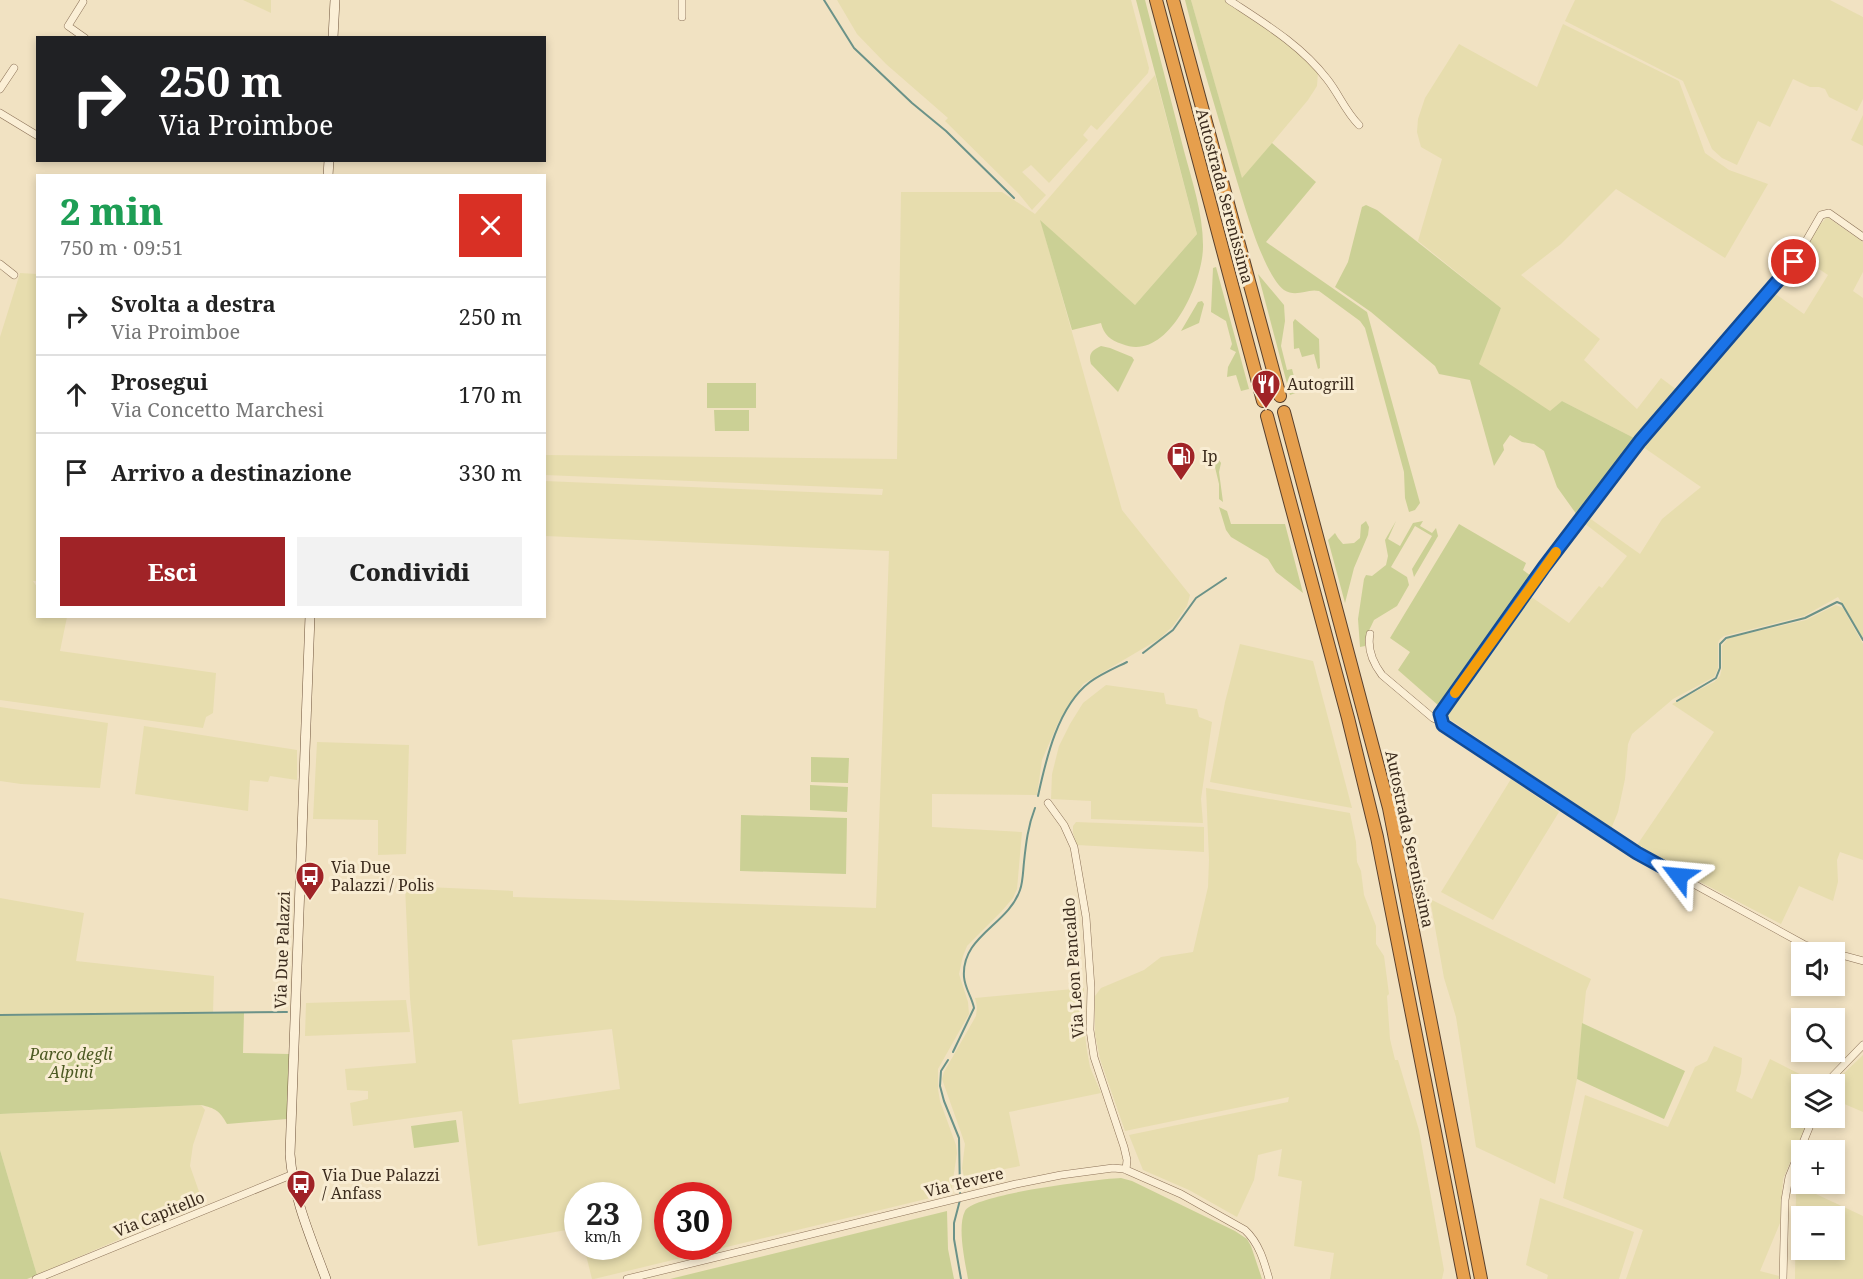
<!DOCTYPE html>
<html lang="it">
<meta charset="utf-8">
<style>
body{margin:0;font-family:"Noto Serif",serif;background:#f2f2f2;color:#222;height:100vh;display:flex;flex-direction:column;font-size:22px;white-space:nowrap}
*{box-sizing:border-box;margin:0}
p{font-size:20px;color:#767676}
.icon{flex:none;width:33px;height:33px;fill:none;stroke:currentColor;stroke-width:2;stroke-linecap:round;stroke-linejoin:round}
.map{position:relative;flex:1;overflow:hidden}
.sheet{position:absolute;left:36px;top:174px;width:510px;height:444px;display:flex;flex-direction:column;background:#fff;border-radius:0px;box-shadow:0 3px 9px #0003}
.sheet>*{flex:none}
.hud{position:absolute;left:36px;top:36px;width:510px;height:126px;border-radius:0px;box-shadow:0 3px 9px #0003;background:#202124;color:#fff;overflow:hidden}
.buttons{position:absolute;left:1791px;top:942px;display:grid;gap:12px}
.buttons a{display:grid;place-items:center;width:54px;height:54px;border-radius:0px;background:#fff;box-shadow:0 3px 9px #0003;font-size:30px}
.speed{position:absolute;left:564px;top:1182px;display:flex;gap:12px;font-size:30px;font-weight:700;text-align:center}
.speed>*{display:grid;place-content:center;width:78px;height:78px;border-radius:50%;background:#fff;box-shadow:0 3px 9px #0003;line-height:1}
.speed small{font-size:15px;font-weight:400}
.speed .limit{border:9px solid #d22;background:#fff;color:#111}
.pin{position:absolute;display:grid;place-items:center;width:51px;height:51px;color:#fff;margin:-26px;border:3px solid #fff;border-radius:50%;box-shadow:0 2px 6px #0007}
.me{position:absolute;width:66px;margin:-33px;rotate:299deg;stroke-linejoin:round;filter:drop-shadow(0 0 4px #0008)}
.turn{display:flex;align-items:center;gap:21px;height:126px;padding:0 24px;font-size:27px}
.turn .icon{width:78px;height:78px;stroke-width:2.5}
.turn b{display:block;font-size:42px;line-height:51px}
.round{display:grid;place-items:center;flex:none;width:63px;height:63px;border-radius:0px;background:#f2f2f2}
.headline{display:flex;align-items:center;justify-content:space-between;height:102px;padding:0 24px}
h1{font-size:36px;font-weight:800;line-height:45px;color:#1e9e55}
.button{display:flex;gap:12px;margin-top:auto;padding:12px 24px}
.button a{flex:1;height:69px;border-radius:0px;background:#a02327;color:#fff;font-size:24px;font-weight:800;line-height:69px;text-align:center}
.button a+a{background:#f2f2f2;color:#222}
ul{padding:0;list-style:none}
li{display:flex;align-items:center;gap:18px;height:78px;padding:0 24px;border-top:2px solid #e0e0e0}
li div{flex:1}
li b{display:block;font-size:22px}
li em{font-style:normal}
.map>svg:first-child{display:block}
</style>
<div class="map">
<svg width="1863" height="1279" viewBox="0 0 1863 1279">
<rect width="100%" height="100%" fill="#f1e2c2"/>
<path fill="#e7ddae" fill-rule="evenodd" d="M 243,0 L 271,0 L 271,13 Z
M 837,0 L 1131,0 L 1149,68 L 1148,73 L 1097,130 L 1091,125 L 1083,135 L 1088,140 L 1049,183 L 1031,165 L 1022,172 L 1046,195 L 1032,210 L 1019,194 L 945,121 L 948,118 L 886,64 L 857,34 Z
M 1191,0 L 1225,0 L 1282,40 L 1310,63 L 1318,72 L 1317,86 L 1308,100 L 1242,179 Z
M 1575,0 L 1830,0 L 1863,17 L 1863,99 L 1857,111 L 1829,97 L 1825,89 L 1819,87 L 1810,87 L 1793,79 L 1770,127 L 1758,121 L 1737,165 L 1722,158 L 1712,149 L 1683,81 L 1565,21 Z
M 1563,24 L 1679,81 L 1705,153 L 1729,170 L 1768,184 L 1725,258 L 1616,189 L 1561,244 L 1521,275 L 1600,339 L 1584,360 L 1637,409 L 1661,378 L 1677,390 L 1636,439 L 1562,401 L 1550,412 L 1478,364 L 1501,308 L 1418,241 L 1442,159 L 1421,147 L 1417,132 L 1418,119 L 1425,98 L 1459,44 L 1537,87 Z
M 1155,75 L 1197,234 L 1135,305 L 1041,222 L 1122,510 L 1190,595 L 1187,606 L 1173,626 L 1159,639 L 1083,684 L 1058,723 L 1042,760 L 1037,795 L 932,794 L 932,827 L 1022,832 L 1017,889 L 1013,898 L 1001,912 L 967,946 L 963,956 L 959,974 L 968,1002 L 969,1014 L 938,1069 L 938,1089 L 940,1101 L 956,1145 L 957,1153 L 951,1193 L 594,1279 L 592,1279 L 584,1247 L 628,1246 L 628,1196 L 578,1196 L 577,1228 L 478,1246 L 462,1111 L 353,1126 L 350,1103 L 368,1099 L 368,1091 L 347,1090 L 345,1069 L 416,1063 L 410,998 L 405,886 L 513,891 L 513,897 L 876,908 L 889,551 L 545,536 L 544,481 L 882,495 L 883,489 L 545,475 L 545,455 L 897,459 L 901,192 L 1002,192 L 1035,214 ZM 612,1029 L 620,1089 L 519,1104 L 512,1040 ZM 668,1196 L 718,1196 L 718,1246 L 668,1246 Z
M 1863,115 L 1863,146 L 1851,140 Z
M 1827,217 L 1863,242 L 1863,272 L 1853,291 L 1863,298 L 1863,638 L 1838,597 L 1804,616 L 1724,636 L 1720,639 L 1718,643 L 1718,669 L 1714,677 L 1673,699 L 1632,734 L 1628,744 L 1625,779 L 1618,812 L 1611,829 L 1448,718 L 1447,710 L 1530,596 L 1569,623 L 1599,586 L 1602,588 L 1627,556 L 1584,523 L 1588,517 L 1640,554 L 1662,519 L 1701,487 L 1643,447 L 1699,379 L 1774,293 L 1804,314 L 1828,275 L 1801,257 L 1818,227 Z
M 20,273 L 37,274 L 38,581 L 33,581 L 37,587 L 38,616 L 67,617 L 60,651 L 216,673 L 213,713 L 206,717 L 203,728 L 0,700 L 0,337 Z
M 1836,605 L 1843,608 L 1863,644 L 1863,860 L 1840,852 L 1837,860 L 1838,882 L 1833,901 L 1799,886 L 1781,924 L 1635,848 L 1714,732 L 1672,704 L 1714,682 L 1720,676 L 1722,668 L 1722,646 L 1728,638 L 1806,620 Z
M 1240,644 L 1313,661 L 1352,808 L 1210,782 L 1225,702 Z
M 1106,685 L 1164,693 L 1166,704 L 1197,709 L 1199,717 L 1212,722 L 1201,799 L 1203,823 L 1091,819 L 1091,801 L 1051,799 L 1052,774 L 1059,746 L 1070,724 L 1083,703 Z
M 0,707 L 108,723 L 100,788 L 21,784 L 0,781 Z
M 144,726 L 297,750 L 297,780 L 270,776 L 268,782 L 250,780 L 248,811 L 135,794 Z
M 317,742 L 409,745 L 406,854 L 378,855 L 378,820 L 313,819 Z
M 1511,779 L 1559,812 L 1493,920 L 1441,892 Z
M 1206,788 L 1350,813 L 1356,842 L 1357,862 L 1361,871 L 1364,895 L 1376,926 L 1376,944 L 1384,956 L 1389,994 L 1387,996 L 1390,1039 L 1395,1060 L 1398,1060 L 1419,1130 L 1444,1270 L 1442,1279 L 1330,1279 L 1334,1253 L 1294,1246 L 1302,1181 L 1278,1176 L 1282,1149 L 1258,1155 L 1254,1180 L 1237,1217 L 1189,1190 L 1143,1170 L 1129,1135 L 1288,1102 L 1289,1097 L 1125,1131 L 1100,1059 L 1095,1034 L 1095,996 L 1101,988 L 1144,970 L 1161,957 L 1193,952 L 1208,887 L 1209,860 Z
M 1076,822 L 1204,827 L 1204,852 L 1077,845 L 1073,833 L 1073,826 Z
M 0,898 L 84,913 L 76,961 L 214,976 L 213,1013 L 0,1016 Z
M 1430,899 L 1591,979 L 1586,991 L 1577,1079 L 1555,1184 L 1476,1147 L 1456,1017 L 1444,978 Z
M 1084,988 L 1084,1026 L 1087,1051 L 1090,1067 L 1101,1093 L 1009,1112 L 1020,1166 L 964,1177 L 962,1168 L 965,1144 L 942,1079 L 944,1072 L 976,1016 L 977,1007 L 975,998 Z
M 406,1000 L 410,1032 L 305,1036 L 306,1003 Z
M 1714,1046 L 1742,1058 L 1741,1073 L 1736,1091 L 1752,1099 L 1770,1059 L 1819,1084 L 1802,1084 L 1802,1118 L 1809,1118 L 1783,1179 L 1780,1223 L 1760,1271 L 1779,1276 L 1779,1279 L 1626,1279 L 1643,1230 L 1563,1198 L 1585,1095 L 1668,1127 L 1695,1067 L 1707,1061 Z
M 1863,1055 L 1863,1112 L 1835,1100 L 1834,1086 L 1838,1079 Z
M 201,1105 L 205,1110 L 193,1145 L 190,1166 L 203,1203 L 37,1275 L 0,1150 L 0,1114 Z
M 1803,1188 L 1863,1216 L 1863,1279 L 1795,1279 L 1796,1193 ZM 1802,1216 L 1834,1216 L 1834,1250 L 1802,1250 Z
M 1540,1198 L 1634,1232 L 1619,1279 L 1547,1279 L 1548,1275 L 1526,1265 Z"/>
<path fill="#cbd095" d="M 1136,0 L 1145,0 C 1158,50 1171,100 1184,151 C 1192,181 1203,213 1203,245 C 1204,280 1168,364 1122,344 C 1110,340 1104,335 1101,323 L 1072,330 L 1040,220 L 1135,305 L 1197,234 Z
M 1185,0 L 1191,0 L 1242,178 L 1272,143 L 1316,182 L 1266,242 L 1367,312 L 1420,503 L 1415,510 L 1409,512 L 1405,498 L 1404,472 L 1365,328 L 1360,321 L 1319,291 C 1307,288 1297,298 1284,290 C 1262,273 1242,196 1233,168 C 1217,112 1199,56 1185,0 Z
M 1366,205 L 1377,210 L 1501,308 L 1479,364 L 1550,411 L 1562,401 L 1636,439 L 1577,515 L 1557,487 L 1544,451 L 1534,444 L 1522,442 L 1510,435 L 1503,445 L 1504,450 L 1494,466 L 1470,380 L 1439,374 L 1435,366 L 1371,312 L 1335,287 L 1348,262 L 1362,207 Z
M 1216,267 L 1249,389 L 1241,391 L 1236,375 L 1227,377 L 1228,367 L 1236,352 L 1230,349 L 1232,344 L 1226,321 L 1211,312 L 1213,268 Z
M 1258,274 L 1284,305 L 1285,321 L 1281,346 L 1287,370 L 1292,369 L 1298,392 L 1290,395 Z
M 1202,301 L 1204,304 L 1199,323 L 1181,331 L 1198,302 Z
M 1295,319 L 1319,339 L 1320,368 L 1318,369 L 1314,354 L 1302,357 L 1299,348 L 1294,349 L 1293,322 Z
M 1101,346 L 1110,348 L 1132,357 L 1134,360 L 1118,392 L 1091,364 C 1088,354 1092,350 1101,346 Z
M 707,383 L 756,383 L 756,408 L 707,408 Z
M 714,410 L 749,410 L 749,431 L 715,431 Z
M 1215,460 L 1219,460 L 1221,463 L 1219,472 L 1223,502 L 1219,499 L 1219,484 L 1214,463 Z
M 1219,507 L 1227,511 L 1231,524 L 1285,524 L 1303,593 L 1276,572 L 1268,559 L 1231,537 L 1226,530 Z
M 1366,521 L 1369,527 L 1368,535 L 1354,568 L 1345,603 L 1328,540 L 1335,533 L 1338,538 L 1343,544 L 1354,543 L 1360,538 L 1361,525 Z
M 1396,521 L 1388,539 L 1400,546 L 1413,523 L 1423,521 L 1420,526 L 1432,533 L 1436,528 L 1438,536 L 1414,577 L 1412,569 L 1432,536 L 1415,526 L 1391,567 L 1407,577 L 1409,585 L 1397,606 L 1374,620 L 1365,639 L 1365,646 L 1360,647 L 1358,619 L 1364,579 L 1366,575 L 1372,576 L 1386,565 L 1388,556 L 1385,540 Z
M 1459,524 L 1526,563 L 1523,570 L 1531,576 L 1506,616 L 1439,706 L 1398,670 L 1410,652 L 1390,638 Z
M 811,757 L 849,758 L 848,783 L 811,782 Z
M 810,785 L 848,787 L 847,812 L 810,810 Z
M 741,815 L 847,818 L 846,874 L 740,871 Z
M 244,1013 L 243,1053 L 289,1054 L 287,1119 L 227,1124 C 220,1111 215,1108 201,1105 L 0,1114 L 0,1016 Z
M 1582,1023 L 1685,1071 L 1664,1119 L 1577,1079 Z
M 456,1120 L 459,1142 L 414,1148 L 411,1126 Z
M 0,1150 L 37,1275 L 27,1279 L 0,1279 Z
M 1121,1178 L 1132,1181 L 1235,1231 L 1247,1239 L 1251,1246 L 1262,1279 L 968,1279 C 965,1261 957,1227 965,1211 C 973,1194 1099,1179 1121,1178 Z
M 947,1211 L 948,1249 L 954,1279 L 670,1279 Z"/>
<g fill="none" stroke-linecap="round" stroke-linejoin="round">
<path stroke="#6b9288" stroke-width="2" d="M 824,0 L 854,48 L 912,103 L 946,131 L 1014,198
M 1143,653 L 1173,630 L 1196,598 L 1226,578
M 1677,701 L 1716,678 L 1720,668 L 1720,644 L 1726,638 L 1805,618 L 1837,602 L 1842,604 L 1863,640
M 1038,796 C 1046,759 1058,706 1090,682 C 1101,674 1115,668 1127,662
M 0,1015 L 287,1012
M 953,1052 L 974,1008 C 972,997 965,989 964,977 C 961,936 1008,925 1020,890 C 1023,882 1023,871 1024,862 C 1026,843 1028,826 1035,808
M 948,1060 L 941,1071 L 940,1086 L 944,1101 L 959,1138 L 960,1193
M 960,1200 L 954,1223 L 954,1239 L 961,1279"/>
<g stroke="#8c7258" stroke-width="8">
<path id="street" d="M 682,0 L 682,17
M 1229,0 C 1264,23 1301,45 1327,79 C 1339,94 1345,111 1359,125
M 83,2 L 68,26 L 85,38
M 0,89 L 14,68
M 0,113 L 38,136
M 0,264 L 14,275
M 1370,634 C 1367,649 1373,663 1382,675 L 1433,718 L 1440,721
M 1048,803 L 1064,825 L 1074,847 L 1086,917 L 1091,988 L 1090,1030 L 1094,1057 L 1124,1147 L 1127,1160 L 1126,1170
M 1831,952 L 1805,945 L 1637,853 L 1443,725 L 1440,714 L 1544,567 L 1640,441 L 1794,262 L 1821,215 L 1829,213 L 1863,237
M 1834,953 L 1863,961
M 1828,1084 L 1833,1076 L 1863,1045
M 36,1279 L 291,1175
M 627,1279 L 1016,1184 L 1061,1175 L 1113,1168 L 1124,1169 L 1181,1194 L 1245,1230 C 1259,1243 1264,1261 1269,1279
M 1783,1279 L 1785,1200 L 1789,1177 L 1813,1118"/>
</g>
<g stroke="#6e533b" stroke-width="10">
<path id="secondary" d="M 333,38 L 335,0
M 328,176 L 329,160
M 310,616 L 290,1154 C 293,1198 311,1238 326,1279"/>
</g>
<g stroke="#5a402c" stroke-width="14">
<path id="highway" d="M 1156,0 L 1263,401
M 1173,0 L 1280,396
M 1284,412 L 1389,808 L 1481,1279
M 1267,416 L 1348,718 L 1377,837 L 1464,1279"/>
</g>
<use href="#street" stroke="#fbefd6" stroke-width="7"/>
<use href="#secondary" stroke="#fbefd6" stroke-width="9"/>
<use href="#highway" stroke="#e69f4d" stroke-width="12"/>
</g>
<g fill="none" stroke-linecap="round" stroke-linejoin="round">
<g stroke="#114b97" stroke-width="15">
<path id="route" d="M 1679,876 L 1637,853 L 1443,725 L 1440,714 L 1544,567 L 1640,441 L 1794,262"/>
</g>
<use href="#route" stroke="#1a73e8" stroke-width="10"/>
<path stroke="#f59e0b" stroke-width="10" d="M 1455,693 L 1556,552"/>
</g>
<defs>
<g id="restaurant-pin" transform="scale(1.5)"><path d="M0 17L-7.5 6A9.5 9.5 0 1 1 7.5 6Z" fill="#a02327" stroke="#f8ecd2"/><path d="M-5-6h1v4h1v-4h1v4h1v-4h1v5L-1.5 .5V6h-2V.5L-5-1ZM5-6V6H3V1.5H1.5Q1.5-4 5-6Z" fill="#fff"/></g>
<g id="fuel-pin" transform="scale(1.5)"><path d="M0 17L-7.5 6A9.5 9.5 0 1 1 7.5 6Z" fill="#a02327" stroke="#f8ecd2"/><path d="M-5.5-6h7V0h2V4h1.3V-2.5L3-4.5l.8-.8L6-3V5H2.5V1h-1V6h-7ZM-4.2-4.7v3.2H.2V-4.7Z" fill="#fff"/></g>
<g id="bus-pin" transform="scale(1.5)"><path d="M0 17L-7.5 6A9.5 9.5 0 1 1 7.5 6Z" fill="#a02327" stroke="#f8ecd2"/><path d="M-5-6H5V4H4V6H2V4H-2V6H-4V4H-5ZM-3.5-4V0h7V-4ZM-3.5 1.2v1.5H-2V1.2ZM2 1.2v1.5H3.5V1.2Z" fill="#fff"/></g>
</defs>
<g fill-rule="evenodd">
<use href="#restaurant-pin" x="1266" y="384"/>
<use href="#fuel-pin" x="1181" y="456"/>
<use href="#bus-pin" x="310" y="876"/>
<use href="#bus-pin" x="301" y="1184"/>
</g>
<g text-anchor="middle" stroke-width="6" stroke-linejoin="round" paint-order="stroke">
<g font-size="16" fill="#3b2b1d" stroke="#f8ecd2">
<text transform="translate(1225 196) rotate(75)" y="6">Autostrada Serenissima</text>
<text transform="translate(1410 839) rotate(78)" y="6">Autostrada Serenissima</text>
<text transform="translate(282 950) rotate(-88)" y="6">Via Due Palazzi</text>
<text transform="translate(1073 968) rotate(-94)" y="6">Via Leon Pancaldo</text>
<text transform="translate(964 1182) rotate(-14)" y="6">Via Tevere</text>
<text transform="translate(159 1214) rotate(-22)" y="6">Via Capitello</text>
</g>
<g font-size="16" fill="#3b2b1d" stroke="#f8ecd2" text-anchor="start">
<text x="1287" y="390">Autogrill</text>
<text x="1202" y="462">Ip</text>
<text x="331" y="873">Via Due<tspan x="331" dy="18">Palazzi / Polis</tspan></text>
<text x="322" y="1181">Via Due Palazzi<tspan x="322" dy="18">/ Anfass</tspan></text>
</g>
<g font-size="16" font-style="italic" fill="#4c5922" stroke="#f8ecd2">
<text x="71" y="1060">Parco degli<tspan x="71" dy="18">Alpini</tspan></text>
</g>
</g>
</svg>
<div class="buttons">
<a><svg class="icon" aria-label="sound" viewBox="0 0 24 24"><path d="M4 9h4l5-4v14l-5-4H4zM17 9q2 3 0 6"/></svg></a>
<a><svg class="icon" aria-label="search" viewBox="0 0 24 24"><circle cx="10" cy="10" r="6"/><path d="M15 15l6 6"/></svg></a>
<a><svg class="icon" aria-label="layers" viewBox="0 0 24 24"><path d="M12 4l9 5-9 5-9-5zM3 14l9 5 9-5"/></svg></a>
<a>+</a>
<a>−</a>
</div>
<div class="speed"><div>23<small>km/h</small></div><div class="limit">30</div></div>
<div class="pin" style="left:1794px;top:262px;background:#d93025"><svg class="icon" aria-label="arrive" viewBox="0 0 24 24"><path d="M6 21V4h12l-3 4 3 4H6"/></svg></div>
<svg class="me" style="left:1679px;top:876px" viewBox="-20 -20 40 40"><path d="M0-17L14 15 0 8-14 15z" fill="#1a73e8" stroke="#fff" stroke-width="4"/></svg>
<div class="hud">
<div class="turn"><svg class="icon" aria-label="right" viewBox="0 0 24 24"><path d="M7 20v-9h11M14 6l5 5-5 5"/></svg><div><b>250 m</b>Via Proimboe</div></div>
</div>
<section class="sheet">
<div class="headline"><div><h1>2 min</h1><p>750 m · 09:51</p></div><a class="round" style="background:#d93025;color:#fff"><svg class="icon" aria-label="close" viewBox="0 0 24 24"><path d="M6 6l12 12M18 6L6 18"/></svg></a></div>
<ul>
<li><svg class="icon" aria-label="right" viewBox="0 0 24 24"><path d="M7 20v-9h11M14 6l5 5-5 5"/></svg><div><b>Svolta a destra</b><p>Via Proimboe</p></div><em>250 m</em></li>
<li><svg class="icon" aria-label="ahead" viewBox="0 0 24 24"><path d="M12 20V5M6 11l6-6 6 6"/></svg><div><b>Prosegui</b><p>Via Concetto Marchesi</p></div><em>170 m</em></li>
<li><svg class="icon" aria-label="arrive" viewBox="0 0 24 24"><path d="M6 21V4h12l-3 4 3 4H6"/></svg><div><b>Arrivo a destinazione</b></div><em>330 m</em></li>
</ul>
<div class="button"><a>Esci</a><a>Condividi</a></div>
</section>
</div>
